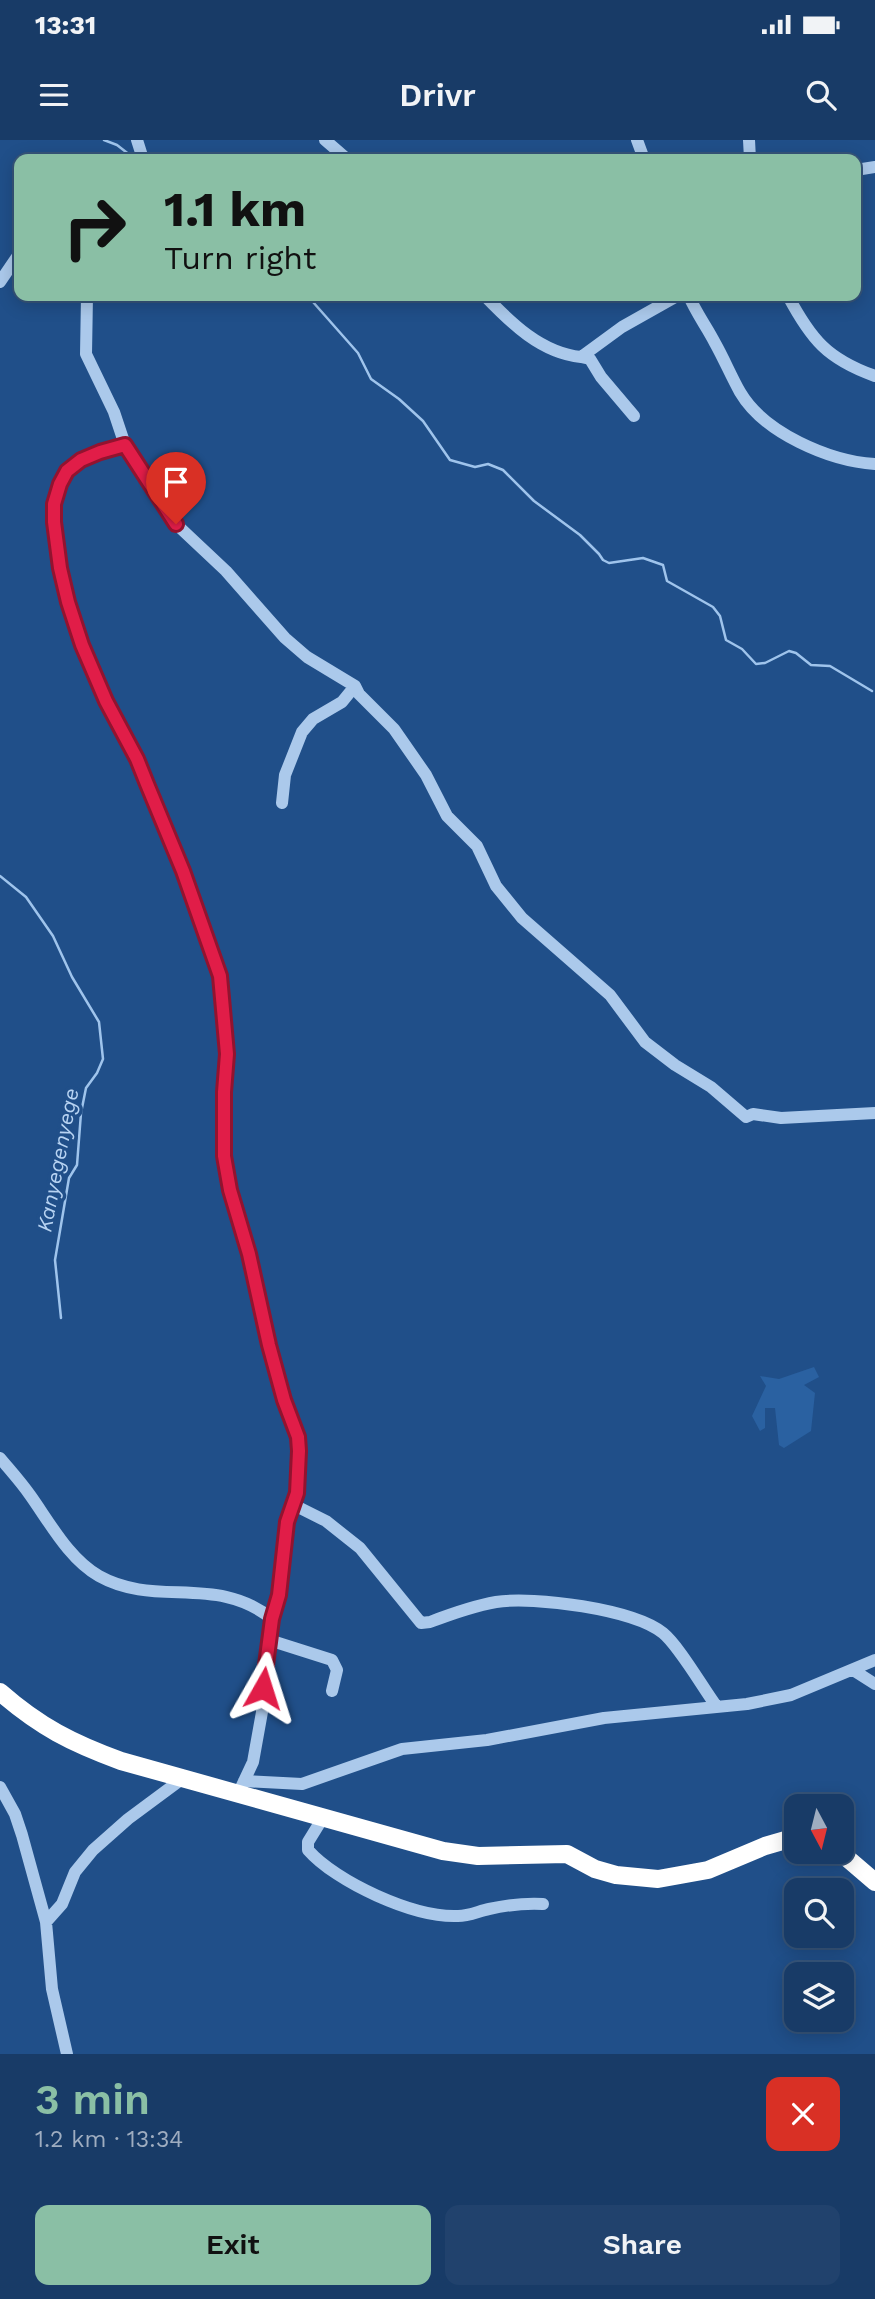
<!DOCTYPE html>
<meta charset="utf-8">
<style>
body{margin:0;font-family:"Work Sans",sans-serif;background:#21426d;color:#f1f3f6;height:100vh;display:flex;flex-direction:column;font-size:26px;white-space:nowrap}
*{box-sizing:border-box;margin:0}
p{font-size:23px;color:#9fadc0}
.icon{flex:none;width:38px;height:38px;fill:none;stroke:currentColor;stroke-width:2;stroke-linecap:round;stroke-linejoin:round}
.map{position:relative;height:1914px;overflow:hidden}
.details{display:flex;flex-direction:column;background:#183b67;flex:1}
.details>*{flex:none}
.hud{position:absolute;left:14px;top:14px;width:847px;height:147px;border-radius:14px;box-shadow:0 4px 18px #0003,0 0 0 2px #36557b;background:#8abfa5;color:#111;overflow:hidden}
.needle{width:46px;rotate:173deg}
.controls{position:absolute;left:784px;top:1654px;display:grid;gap:14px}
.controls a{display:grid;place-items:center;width:70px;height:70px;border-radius:14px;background:#183b67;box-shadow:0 4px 18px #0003,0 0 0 2px #36557b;font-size:35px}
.pin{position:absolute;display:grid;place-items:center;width:60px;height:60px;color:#fff;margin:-72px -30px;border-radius:50% 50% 50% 0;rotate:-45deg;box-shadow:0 0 7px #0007}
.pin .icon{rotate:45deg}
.me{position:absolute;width:77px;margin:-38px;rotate:6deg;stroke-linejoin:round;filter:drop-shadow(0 0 5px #0008)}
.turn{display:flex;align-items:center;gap:24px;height:147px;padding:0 35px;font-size:32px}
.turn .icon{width:91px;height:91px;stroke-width:2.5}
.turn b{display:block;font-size:49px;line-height:60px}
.round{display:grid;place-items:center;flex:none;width:74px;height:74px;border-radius:14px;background:#21426d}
.head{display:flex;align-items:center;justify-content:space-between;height:119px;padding:0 35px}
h1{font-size:42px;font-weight:600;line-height:52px;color:#8abfa5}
.button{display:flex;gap:14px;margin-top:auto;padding:14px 35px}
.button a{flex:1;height:80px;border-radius:14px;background:#8abfa5;color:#111;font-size:28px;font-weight:600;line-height:80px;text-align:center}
.button a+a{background:#21426d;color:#f1f3f6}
.status{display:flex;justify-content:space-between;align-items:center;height:49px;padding:0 35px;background:#183b67;direction:ltr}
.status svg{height:19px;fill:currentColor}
header{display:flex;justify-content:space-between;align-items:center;height:91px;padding:0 35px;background:#183b67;font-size:32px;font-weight:600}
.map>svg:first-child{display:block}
</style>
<div class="status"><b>13:31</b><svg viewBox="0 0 49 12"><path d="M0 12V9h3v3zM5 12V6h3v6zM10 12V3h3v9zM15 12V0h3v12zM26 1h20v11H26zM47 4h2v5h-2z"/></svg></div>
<header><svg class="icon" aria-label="menu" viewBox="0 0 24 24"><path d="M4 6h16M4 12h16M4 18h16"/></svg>Drivr<svg class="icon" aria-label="search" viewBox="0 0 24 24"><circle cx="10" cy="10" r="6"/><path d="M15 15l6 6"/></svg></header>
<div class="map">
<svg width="875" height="1914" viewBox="0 0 875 1914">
<rect width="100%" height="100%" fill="#204f89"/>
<path fill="#2a61a1" d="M 814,1227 L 819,1237 L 804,1245 L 815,1253 L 811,1291 L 784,1308 L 779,1305 L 775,1268 L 765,1268 L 765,1288 L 760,1291 L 752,1276 L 766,1246 L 760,1236 L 779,1239 Z"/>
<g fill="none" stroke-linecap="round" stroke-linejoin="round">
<path stroke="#9fc4ec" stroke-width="2.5" d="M 104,0 L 117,5 L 135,19
M 305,156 L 313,162 L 358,213 L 371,239 L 399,259 L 423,281 L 450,320 L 475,327 L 488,324 L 503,330 L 534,361 L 580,395 L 599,414 L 603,420 L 609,423 L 643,418 L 663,425 L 667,441 L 713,467 L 720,476 L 726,500 L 742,509 L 756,524 L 765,523 L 789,511 L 796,513 L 811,525 L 830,526 L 872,551
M 0,736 L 26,757 L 53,796 L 72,837 L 99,882 L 103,919 L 97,933 L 86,948 L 81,973 L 77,1025 L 69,1038 L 55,1120 L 61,1178"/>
<path stroke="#abc9eb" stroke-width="12" d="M 137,0 L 143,19
M 325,0 L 347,19
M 637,0 L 644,19
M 749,0 L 750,19
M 856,30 L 875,27
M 0,142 L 19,114
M 87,156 L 86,214 L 114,272 L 125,305 L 176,384 L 226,431 L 285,498 L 307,517 L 355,546 L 359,554 L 394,589 L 426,635 L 447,676 L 477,706 L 496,746 L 522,778 L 610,855 L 645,902 L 675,925 L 711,947 L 746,977 L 753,974 L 781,978 L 875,973
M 485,156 C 511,183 541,213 581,217 L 622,187 L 677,156
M 689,156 C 696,173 707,187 715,203 C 724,219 731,236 740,252 C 764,293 829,321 875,324
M 788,156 C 811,199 827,219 875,236
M 581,217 L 590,219 L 601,237 L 634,276
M 125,305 L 81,320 L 67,331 L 59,344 L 54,364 L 60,428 L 68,462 L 90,526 L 106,561 L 137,619 L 183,731 L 220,837 L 227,914 L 224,952 L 224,1016 L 230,1050 L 249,1114 L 269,1205 L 284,1260 L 298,1297 L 299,1311 L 297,1353 L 287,1382 L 279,1455 L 272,1479 L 265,1524 L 262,1572 L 253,1622 L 238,1654
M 282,663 L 285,635 L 302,592 L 313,579 L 342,562 L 355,546
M 0,1318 C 10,1330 21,1342 30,1355 C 50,1383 69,1419 99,1436 C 156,1468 217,1434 272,1479
M 294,1365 L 326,1381 L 360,1408 L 421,1483 L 430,1482 C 451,1474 473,1466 496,1462 C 534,1456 633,1469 663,1493 C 679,1506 703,1548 717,1567
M 269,1500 L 332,1520 L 337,1530 L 332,1551
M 853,1530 L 875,1544
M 244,1641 L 302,1644 L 402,1609 L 487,1600 L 604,1578 L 747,1564 L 791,1555 L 875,1520
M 0,1647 L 15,1674 L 22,1695 L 46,1782 L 52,1849 L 67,1914
M 324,1676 L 308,1702 L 308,1710 C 336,1742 414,1778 458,1776 C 469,1776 479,1771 489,1769 C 507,1765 524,1763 543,1764
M 46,1782 L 62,1764 L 75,1732 L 93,1710 L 128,1679 L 182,1639"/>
<path stroke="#fff" stroke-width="18" d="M 0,1552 C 40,1587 72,1603 121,1621 L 443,1711 L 478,1716 L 567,1714 L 595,1729 L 616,1735 L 658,1739 L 708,1730 L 765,1706 L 796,1697
M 840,1712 L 875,1742"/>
</g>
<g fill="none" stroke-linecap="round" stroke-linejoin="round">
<g stroke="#92132f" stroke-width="18">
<path id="route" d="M 176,384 L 125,305 L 100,312 L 81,320 L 67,331 L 60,344 L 54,364 L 54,382 L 60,428 L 68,462 L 82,505 L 106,561 L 137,619 L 147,644 L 183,731 L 220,836 L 227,914 L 224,952 L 224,1016 L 230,1050 L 249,1114 L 269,1205 L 284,1260 L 298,1297 L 299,1311 L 297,1353 L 287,1382 L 279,1455 L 272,1479 L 263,1548"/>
</g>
<use href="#route" stroke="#e11d48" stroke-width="12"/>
</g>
<g text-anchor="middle" stroke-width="7" stroke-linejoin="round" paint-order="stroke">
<g font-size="21" font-style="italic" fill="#b7d3f2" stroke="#204f89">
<text transform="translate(58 1020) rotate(-79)" y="7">Kanyegenyege</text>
</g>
</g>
</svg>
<div class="controls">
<a><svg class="needle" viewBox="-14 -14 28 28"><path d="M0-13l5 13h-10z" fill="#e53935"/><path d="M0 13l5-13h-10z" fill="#9fadc0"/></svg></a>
<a><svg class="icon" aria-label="search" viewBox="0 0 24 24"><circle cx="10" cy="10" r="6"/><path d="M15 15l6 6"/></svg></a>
<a><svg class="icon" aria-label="layers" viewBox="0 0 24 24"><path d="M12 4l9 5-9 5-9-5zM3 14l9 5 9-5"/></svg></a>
</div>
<div class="pin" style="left:176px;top:384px;background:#d93025"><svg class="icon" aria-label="arrive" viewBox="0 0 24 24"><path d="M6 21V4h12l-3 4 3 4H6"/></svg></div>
<svg class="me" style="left:263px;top:1548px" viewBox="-20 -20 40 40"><path d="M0-17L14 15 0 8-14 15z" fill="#e11d48" stroke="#fff" stroke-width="4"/></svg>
<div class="hud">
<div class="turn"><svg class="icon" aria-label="right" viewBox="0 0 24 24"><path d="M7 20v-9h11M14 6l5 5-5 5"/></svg><div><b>1.1 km</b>Turn right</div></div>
</div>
</div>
<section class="details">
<div class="head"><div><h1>3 min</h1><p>1.2 km · 13:34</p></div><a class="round" style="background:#d93025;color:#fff"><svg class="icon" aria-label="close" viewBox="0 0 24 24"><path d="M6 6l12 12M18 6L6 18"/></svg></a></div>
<div class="button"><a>Exit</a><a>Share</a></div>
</section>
